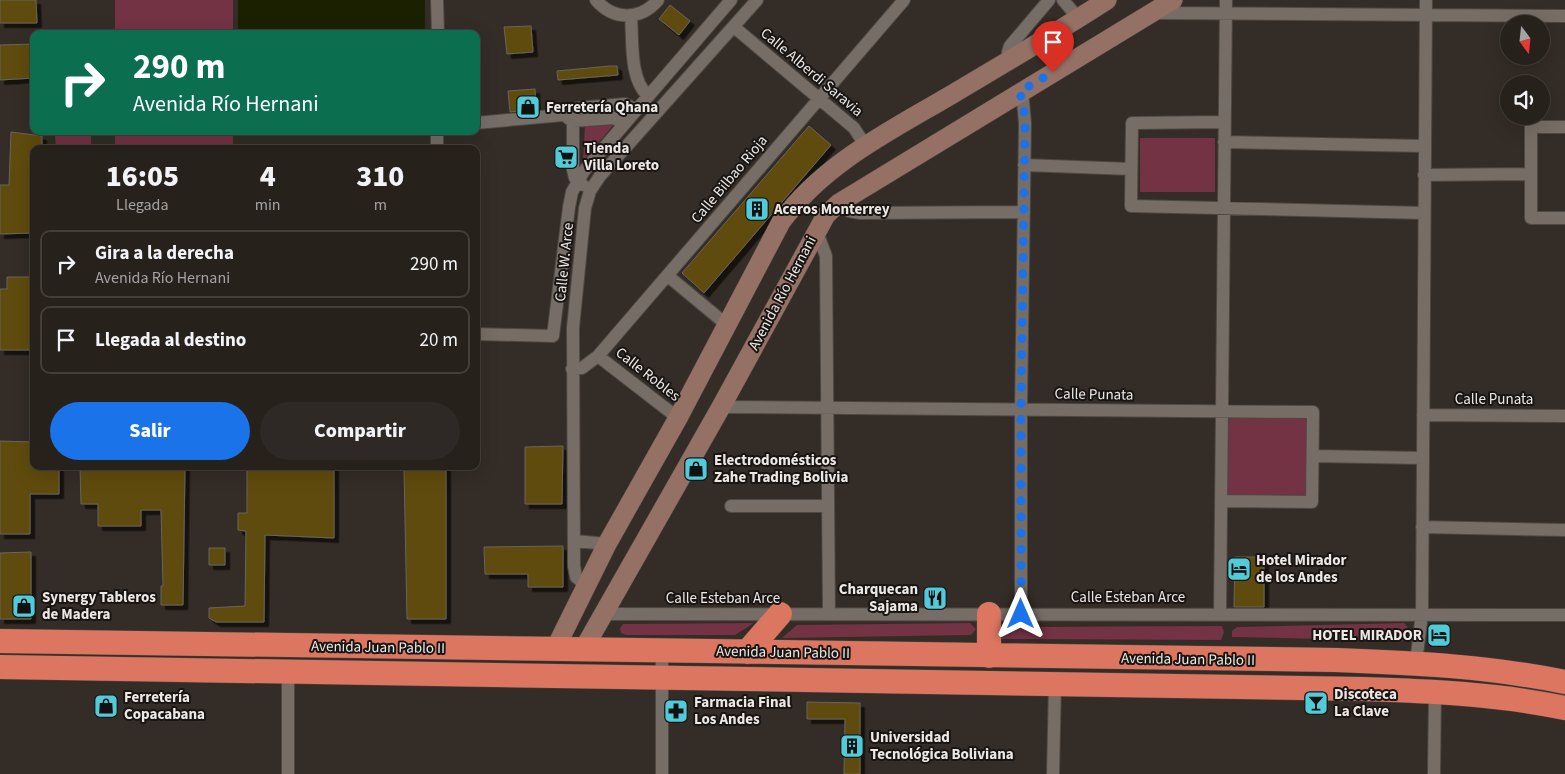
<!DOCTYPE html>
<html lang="es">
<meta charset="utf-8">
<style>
body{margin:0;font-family:"Source Sans 3",sans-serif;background:#2f2925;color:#f1f3f6;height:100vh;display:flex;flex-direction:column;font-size:19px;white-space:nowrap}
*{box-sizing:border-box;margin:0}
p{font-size:16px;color:#a4a3a3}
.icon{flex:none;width:28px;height:28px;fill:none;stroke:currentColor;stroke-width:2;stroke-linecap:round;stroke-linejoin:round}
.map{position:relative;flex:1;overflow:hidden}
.panel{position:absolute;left:30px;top:145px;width:450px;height:325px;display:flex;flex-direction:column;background:#27211c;border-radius:10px;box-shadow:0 5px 20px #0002,0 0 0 1px #433e3b}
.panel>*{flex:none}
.hud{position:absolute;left:30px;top:30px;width:450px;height:105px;border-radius:10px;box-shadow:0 5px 20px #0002,0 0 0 1px #433e3b;background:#0b6e4f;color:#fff;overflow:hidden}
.needle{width:32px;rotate:165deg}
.fabs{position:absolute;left:1500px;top:15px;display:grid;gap:10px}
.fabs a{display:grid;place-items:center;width:50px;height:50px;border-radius:50%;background:#27211c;box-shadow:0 5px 20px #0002,0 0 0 1px #433e3b;font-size:25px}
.pin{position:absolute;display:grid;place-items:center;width:42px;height:42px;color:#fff;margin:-51px -21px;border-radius:50% 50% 50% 0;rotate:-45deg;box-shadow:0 0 5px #0007}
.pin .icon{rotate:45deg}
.me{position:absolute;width:55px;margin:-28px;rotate:0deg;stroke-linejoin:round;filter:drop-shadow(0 0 4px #0008)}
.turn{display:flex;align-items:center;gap:18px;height:105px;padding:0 20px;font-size:22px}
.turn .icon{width:65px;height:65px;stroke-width:2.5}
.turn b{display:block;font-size:35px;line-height:42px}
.eta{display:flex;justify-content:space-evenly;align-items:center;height:85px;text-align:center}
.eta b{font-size:30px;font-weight:800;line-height:35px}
.primary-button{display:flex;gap:10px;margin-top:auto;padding:10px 20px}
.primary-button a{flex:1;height:58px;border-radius:30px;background:#1a73e8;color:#fff;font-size:20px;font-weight:800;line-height:58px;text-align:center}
.primary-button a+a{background:#2f2925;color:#f1f3f6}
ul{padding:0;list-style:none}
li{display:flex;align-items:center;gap:15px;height:68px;margin:0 10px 8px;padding:0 10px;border:2px solid #433e3b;border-radius:10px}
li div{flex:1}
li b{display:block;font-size:19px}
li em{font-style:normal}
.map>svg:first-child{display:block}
</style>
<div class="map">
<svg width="1565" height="774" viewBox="0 0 1565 774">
<defs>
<filter id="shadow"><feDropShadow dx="4.5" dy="4.5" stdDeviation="0" flood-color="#0009"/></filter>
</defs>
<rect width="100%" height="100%" fill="#342c26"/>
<path fill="#743245" d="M 115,0 L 233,0 L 233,34 L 115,34 Z
M 615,123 L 583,161 L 585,125 Z
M 115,131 L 233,131 L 233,144 L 115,145 Z
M 91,133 L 91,149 L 56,149 L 55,134 Z
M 1140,138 L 1215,138 L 1215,192 L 1140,192 Z
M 1227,414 L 1308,414 L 1308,496 L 1227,496 Z
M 754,623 L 735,635 L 626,635 L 621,633 L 620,628 L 623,624 Z
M 970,623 L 976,629 L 971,635 L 782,638 L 797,625 Z
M 1404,623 L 1416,637 L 1415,641 L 1232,637 L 1232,631 L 1237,627 Z
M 1222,626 L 1224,632 L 1221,640 L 1001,639 L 999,627 Z"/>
<path fill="#1a2000" d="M 238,0 L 425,0 L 425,34 L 238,34 Z"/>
<path fill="#5e4b10" stroke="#69655b" filter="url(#shadow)" d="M 0,0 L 36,0 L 37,23 L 0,23 Z
M 670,5 L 690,21 L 679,35 L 659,19 Z
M 531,26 L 533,52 L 507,54 L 504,27 Z
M 34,44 L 34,78 L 0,80 L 0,45 Z
M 610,66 L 617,66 L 618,75 L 558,80 L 557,71 Z
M 535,89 L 536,109 L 510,112 L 508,91 Z
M 809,126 L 831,145 L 704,293 L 682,273 Z
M 11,132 L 42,136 L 42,149 L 34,149 L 34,233 L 0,234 L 0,185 L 9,185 Z
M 7,277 L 34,277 L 34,350 L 0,350 L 0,289 L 7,289 Z
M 0,441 L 34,442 L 34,466 L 59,466 L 59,494 L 30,494 L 30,534 L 0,534 Z
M 563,446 L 562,504 L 525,504 L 525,447 Z
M 80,466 L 185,466 L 183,605 L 161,605 L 161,586 L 163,586 L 161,510 L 141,510 L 141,526 L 98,526 L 98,504 L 81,504 Z
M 247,466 L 334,466 L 334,538 L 265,535 L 264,622 L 216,622 L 209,618 L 209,608 L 245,606 L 246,531 L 238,530 L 238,513 L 247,513 Z
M 415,466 L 446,466 L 446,619 L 407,619 L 404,468 Z
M 563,546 L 563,587 L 528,587 L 528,574 L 485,574 L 484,547 Z
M 209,548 L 225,548 L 225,565 L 209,565 Z
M 31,552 L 31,619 L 0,619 L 0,553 Z
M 1235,557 L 1264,557 L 1264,607 L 1234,607 Z
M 807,702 L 860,703 L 860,774 L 844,774 L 845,719 L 807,719 Z"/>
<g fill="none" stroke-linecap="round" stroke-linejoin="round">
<g stroke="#4e4842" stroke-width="14">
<path id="street" d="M 437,0 L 438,34
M 596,0 C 614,21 641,20 658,0
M 1063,0 L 1078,18
M 1155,13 L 1565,16
M 631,16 C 633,41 629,78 648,96
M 734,27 L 854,128 L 865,145
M 1011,60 L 1008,52 L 1010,46 L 1049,0
M 1019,92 L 1023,101 L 1025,123 L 1021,410 L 1021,614
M 568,118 L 573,121 L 614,118 L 624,124
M 573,121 L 573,170 L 575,178 L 583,185
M 1224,122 L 1132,123 L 1131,206 L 1424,213
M 476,123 L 563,115 L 578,108 L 625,104 L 636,110
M 1565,127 L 1531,127 L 1531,218 L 1565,218
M 437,131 L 437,149
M 1224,142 L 1425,146
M 1024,165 L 1131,169
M 1424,175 L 1530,174
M 839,203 L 849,211 L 860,213 L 1024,212
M 814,234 L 820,240 L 826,256 L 829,614
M 668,276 L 727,325
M 476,334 L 553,336 L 569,207 L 572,192 L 584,171 L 731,0
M 598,356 L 678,418
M 572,369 L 582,368 L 598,356 L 904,0
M 721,407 L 1313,412 L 1312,502 L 1222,501
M 1423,415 L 1565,416
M 1313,456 L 1423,458
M 731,506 L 828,506
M 1422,527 L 1565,530
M 575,541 L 607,544
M 586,585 L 576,577 L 574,566 L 573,328 L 585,208 L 590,191 L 600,176 L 757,0
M 601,614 L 1565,615
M 1220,614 L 1226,0
M 1416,663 L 1422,613 L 1426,0
M 288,774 L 288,672
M 662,774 L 662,651
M 1053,774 L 1055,684
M 1434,774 L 1435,692"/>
</g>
<g stroke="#4e4842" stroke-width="20">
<path id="secondary" d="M 555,649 L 607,544 L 678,418 L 781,222 C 824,163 890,131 951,95 C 1003,64 1056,33 1107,0
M 583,650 L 721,407 L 826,215 L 839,203 L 1173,0"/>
</g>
<g stroke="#4e4842" stroke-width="25">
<path id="highway" d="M 989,614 L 989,656
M 0,641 L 1336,660 C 1416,663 1486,666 1565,682
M 747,652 L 780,614
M 0,667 L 1362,689 C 1430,691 1498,694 1565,708"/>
</g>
<use href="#street" stroke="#766d66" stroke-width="12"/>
<use href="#secondary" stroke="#957064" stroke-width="19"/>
<use href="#highway" stroke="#dc7660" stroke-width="24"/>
</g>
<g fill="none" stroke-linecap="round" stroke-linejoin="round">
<path stroke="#1a73e8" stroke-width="9" stroke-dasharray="0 16.2" d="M 1021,614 L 1021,410 L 1025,123 L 1023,101 L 1019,92 L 1053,72"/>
</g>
<defs>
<g id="shop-square" transform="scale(1.25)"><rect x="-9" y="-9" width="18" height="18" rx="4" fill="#52cbd9" stroke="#191513"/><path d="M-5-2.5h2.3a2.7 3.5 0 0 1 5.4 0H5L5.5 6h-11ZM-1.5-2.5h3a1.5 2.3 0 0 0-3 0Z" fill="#111"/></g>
<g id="supermarket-square" transform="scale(1.25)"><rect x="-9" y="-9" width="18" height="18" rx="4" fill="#52cbd9" stroke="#191513"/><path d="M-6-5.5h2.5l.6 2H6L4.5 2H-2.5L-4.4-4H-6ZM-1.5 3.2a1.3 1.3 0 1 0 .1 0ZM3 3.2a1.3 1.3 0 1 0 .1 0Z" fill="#111"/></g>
<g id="building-square" transform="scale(1.25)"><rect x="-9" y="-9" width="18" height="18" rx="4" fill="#52cbd9" stroke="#191513"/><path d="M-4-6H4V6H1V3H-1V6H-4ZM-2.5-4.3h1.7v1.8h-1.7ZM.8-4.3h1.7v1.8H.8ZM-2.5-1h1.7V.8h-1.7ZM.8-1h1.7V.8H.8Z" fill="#111"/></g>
<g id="hotel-square" transform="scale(1.25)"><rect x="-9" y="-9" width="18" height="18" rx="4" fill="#52cbd9" stroke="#191513"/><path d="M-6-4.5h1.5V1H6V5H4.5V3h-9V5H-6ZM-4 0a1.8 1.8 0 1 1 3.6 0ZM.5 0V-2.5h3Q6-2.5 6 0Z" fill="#111"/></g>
<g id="restaurant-square" transform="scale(1.25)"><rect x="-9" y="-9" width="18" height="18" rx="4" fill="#52cbd9" stroke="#191513"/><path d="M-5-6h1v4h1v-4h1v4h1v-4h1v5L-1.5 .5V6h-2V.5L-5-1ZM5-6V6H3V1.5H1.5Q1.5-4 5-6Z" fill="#111"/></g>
<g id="bar-square" transform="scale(1.25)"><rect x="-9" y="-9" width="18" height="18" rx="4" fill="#52cbd9" stroke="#191513"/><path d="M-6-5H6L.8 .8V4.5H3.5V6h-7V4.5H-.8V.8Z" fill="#111"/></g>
<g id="pharmacy-square" transform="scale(1.25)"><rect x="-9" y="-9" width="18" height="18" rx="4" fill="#52cbd9" stroke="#191513"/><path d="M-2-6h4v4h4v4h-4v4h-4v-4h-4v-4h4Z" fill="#111"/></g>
</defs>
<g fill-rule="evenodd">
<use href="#shop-square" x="528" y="107"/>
<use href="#supermarket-square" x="566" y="157"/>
<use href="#building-square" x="757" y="209"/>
<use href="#shop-square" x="696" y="469"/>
<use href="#hotel-square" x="1239" y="569"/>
<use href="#restaurant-square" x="935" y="598"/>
<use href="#shop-square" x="24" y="606"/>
<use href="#hotel-square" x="1439" y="635"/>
<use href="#bar-square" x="1316" y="703"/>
<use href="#shop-square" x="106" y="706"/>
<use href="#pharmacy-square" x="676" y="711"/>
<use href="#building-square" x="852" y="746"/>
</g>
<g text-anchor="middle" stroke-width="4" stroke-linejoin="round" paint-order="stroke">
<g font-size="15" fill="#ede8e4" stroke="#191513">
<text transform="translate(812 72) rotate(40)" y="5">Calle Alberdi Saravia</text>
<text transform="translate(729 179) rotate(-50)" y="5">Calle Bilbao Rioja</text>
<text transform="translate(564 262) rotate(-84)" y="5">Calle W. Arce</text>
<text transform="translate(782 293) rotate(-62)" y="5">Avenida Río Hernani</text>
<text transform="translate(648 374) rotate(38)" y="5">Calle Robles</text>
<text transform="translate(1094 394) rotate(1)" y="5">Calle Punata</text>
<text x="1494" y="404">Calle Punata</text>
<text x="1128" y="602">Calle Esteban Arce</text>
<text x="723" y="603">Calle Esteban Arce</text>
<text transform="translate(378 647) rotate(1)" y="5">Avenida Juan Pablo II</text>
<text transform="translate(783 652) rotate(1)" y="5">Avenida Juan Pablo II</text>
<text transform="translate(1188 659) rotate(1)" y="5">Avenida Juan Pablo II</text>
</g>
<g font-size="15" font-weight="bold" fill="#ede8e4" stroke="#191513" text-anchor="start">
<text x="546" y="112">Ferretería Qhana</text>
<text x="584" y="153">Tienda<tspan x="584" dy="17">Villa Loreto</tspan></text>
<text x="774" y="214">Aceros Monterrey</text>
<text x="714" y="465">Electrodomésticos<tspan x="714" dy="17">Zahe Trading Bolivia</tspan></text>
<text x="1256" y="565">Hotel Mirador<tspan x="1256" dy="17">de los Andes</tspan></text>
<text x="918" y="594" text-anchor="end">Charquecan<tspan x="918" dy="17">Sajama</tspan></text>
<text x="42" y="602">Synergy Tableros<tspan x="42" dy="17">de Madera</tspan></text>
<text x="1422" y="640" text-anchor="end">HOTEL MIRADOR</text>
<text x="1334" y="699">Discoteca<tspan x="1334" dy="17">La Clave</tspan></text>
<text x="124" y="702">Ferretería<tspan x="124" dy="17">Copacabana</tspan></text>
<text x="694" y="707">Farmacia Final<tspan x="694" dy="17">Los Andes</tspan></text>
<text x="870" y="742">Universidad<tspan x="870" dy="17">Tecnológica Boliviana</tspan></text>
</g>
</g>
</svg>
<div class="fabs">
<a><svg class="needle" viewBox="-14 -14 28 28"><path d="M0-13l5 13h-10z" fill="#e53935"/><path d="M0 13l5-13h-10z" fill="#a4a3a3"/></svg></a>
<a><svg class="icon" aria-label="sound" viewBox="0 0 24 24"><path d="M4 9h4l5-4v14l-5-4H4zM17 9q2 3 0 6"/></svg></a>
</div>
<div class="pin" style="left:1053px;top:72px;background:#d93025"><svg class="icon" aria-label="arrive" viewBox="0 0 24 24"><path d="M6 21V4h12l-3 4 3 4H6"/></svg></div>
<svg class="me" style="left:1021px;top:614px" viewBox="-20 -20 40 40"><path d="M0-17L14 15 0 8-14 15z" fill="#1a73e8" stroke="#fff" stroke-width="4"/></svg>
<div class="hud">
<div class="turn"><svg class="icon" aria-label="right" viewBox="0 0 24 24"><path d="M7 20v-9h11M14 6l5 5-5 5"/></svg><div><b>290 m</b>Avenida Río Hernani</div></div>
</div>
<section class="panel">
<div class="eta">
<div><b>16:05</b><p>Llegada</p></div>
<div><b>4</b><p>min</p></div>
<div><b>310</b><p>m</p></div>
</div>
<ul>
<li><svg class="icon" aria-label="right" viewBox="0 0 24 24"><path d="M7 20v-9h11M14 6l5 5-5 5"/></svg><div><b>Gira a la derecha</b><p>Avenida Río Hernani</p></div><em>290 m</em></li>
<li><svg class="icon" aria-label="arrive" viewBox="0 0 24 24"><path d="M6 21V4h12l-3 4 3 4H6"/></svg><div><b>Llegada al destino</b></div><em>20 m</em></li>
</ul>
<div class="primary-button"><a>Salir</a><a>Compartir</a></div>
</section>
</div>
